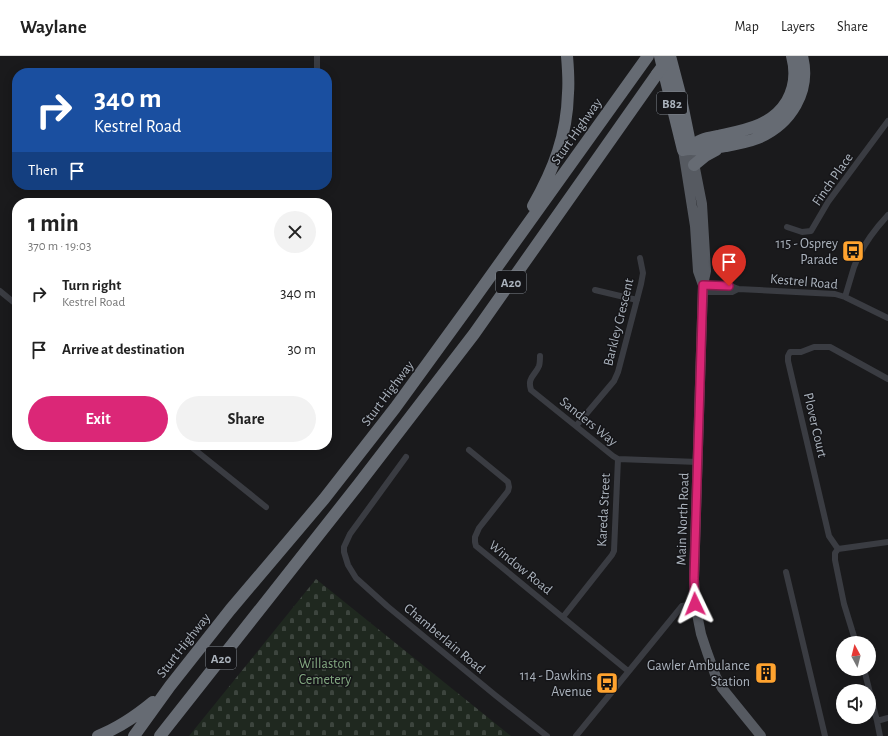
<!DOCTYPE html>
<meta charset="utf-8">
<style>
body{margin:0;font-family:"Alegreya Sans",sans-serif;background:#f2f2f2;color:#222;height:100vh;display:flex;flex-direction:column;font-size:15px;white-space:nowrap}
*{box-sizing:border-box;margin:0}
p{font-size:13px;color:#767676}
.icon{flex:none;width:22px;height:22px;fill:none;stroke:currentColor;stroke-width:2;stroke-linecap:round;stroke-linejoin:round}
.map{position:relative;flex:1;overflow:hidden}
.side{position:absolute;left:12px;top:142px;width:320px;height:252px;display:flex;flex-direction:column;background:#fff;border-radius:16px;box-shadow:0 2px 10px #0003}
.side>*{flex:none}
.top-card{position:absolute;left:12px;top:12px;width:320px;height:122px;border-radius:16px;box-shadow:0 2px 10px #0003;background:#1a4fa0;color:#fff;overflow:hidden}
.needle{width:26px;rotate:353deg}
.controls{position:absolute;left:836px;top:580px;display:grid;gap:8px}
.controls a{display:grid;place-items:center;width:40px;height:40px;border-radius:50%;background:#fff;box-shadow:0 2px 10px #0003;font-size:20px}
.pin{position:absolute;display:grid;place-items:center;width:34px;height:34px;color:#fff;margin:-41px -17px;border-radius:50% 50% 50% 0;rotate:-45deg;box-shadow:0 0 4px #0007}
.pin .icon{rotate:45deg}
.me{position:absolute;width:44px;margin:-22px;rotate:358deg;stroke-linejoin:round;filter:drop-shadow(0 0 3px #0008)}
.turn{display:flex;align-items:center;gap:14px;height:84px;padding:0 16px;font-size:18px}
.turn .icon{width:52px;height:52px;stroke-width:2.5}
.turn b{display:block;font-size:28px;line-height:34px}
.then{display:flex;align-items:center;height:38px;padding:0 16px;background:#0003;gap:8px;font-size:15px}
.round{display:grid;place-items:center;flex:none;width:42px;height:42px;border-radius:21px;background:#f2f2f2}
.head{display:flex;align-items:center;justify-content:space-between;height:68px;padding:0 16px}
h1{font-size:24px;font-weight:600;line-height:30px}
.primary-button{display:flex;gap:8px;margin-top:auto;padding:8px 16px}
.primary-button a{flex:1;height:46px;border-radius:24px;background:#db2777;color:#fff;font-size:16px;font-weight:600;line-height:46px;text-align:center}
.primary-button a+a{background:#f2f2f2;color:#222}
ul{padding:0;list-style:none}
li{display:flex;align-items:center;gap:12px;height:56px;padding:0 16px}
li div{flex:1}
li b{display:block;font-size:15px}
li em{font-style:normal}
header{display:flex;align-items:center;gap:24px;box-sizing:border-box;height:56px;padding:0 20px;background:#fff;border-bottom:1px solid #e0e0e0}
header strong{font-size:19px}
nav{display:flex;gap:22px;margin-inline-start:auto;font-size:14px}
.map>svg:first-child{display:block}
</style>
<header>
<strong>Waylane</strong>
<nav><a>Map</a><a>Layers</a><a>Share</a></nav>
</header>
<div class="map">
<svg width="888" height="680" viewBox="0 0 888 680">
<defs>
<pattern id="cemetery-stones" width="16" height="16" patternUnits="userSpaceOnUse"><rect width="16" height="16" fill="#1f281f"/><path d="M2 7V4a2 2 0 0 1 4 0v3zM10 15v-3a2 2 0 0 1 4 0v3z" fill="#3d453e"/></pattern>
</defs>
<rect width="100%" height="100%" fill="#1a1a1c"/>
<path fill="url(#cemetery-stones)" d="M 316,523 L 511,680 L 189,680 Z"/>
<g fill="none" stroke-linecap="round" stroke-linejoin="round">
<path stroke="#3a3c42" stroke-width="6" d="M 317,17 L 317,0
M 787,171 L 802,176 L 811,175 L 828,146 L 888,65
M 703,229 L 731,230 L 738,233 L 835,238 L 845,241 L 888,262
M 595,234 L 637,244
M 0,235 L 17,249
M 703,236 L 732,236 L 738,233
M 845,241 C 848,231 851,221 854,211 C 861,192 874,174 888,159
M 540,300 C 540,303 540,307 539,310 C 535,320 527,321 531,334 L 613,400 L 618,403 L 698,406
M 576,370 L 614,325 L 618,316 L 641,228 L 643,217 L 640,202
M 189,389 L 266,451
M 469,394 L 508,426 L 509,431 L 508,435 L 479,472 L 475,481 L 475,486 L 476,490 L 628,615
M 406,401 L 350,478 L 344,491 L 344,496 L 348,509 L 356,522 L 387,550 L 495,639 L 547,680
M 838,493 L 829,480 L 788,305 L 788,300 L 790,296 L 801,296 L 814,291 L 830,291 L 888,323
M 786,516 L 825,680
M 563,561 L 612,499 L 614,495 L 618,403
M 856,587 L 844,548 L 835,504 L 835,497 L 838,493 L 888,486
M 864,613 L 877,665 L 888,662
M 877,665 L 880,680
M 576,680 L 682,550 L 695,548"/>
<path stroke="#565a61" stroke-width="10" d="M 691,92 L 702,148 L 706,215 L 703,229 L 694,523 L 695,548 L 701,578 L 707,596 L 716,621 L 722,632 L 761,680
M 683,94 L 695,170 L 698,215 L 703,229"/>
<path stroke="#666b73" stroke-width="12" d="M 660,0 L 683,94 C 690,92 695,94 701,93 C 709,93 718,92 726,90 C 737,88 748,86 758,82 C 791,68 811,35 802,0
M 670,0 L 680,38 L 691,92
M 691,92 C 698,83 707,82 718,80 C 745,74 772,70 787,45 C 795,31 796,15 792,0
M 694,109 L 705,100 L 716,94
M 533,150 C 554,113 567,79 568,37 C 569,25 568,12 567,0
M 98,680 C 119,672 136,660 153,646
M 134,680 L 170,630 L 230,554 L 324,443 L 395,352 L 472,246 L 648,0
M 160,680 L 358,429 L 474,278 L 657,18"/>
<path stroke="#666b73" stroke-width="12" d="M 657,18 L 670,0"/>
</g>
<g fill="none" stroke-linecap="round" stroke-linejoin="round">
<g stroke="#8e194d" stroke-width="10">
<path id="route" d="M 695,548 L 694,523 L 703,229 L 729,230"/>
</g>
<use href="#route" stroke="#db2777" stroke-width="7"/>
</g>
<defs>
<g id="bus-square" transform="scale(1.15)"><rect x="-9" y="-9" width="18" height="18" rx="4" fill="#ffa32f" stroke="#151518"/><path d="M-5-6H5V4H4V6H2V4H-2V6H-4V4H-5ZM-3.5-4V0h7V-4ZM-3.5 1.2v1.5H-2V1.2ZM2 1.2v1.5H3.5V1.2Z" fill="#111"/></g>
<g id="building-square" transform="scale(1.15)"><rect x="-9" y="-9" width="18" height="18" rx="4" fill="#ffa32f" stroke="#151518"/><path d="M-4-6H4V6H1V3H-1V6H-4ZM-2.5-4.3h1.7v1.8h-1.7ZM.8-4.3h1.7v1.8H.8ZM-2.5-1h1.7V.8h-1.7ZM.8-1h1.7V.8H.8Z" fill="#111"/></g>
</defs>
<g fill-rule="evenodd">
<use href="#bus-square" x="853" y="195"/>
<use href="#building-square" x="766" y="617"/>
<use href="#bus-square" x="607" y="627"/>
</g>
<g text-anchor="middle" stroke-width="3" stroke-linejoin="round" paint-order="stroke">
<g fill="#151518" stroke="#7e848c" stroke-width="1">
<rect x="657" y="36" width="30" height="22" rx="3"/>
<rect x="496" y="215" width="30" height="22" rx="3"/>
<rect x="206" y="591" width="30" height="22" rx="3"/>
</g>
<g font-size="13" font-weight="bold" fill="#abb3bd">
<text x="672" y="52">B82</text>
<text x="511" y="231">A20</text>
<text x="221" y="607">A20</text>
</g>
<g font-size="14" fill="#abb3bd" stroke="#151518">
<text transform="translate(576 75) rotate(-55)" y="5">Sturt Highway</text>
<text transform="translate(832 123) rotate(-55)" y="5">Finch Place</text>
<text transform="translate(804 225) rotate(5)" y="5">Kestrel Road</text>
<text transform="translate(618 266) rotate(-76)" y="5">Barkley Crescent</text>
<text transform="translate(387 337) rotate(-53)" y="5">Sturt Highway</text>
<text transform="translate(589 365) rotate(39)" y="5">Sanders Way</text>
<text transform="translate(816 369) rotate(77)" y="5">Plover Court</text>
<text transform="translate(603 454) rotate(-87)" y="5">Kareda Street</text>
<text transform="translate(682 463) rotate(-88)" y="5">Main North Road</text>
<text transform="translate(521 511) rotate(39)" y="5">Window Road</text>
<text transform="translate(445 582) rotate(40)" y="5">Chamberlain Road</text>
<text transform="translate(183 589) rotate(-52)" y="5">Sturt Highway</text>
</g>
<g font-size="14" fill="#abb3bd" stroke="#151518" text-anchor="end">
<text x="838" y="192">115 - Osprey<tspan x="838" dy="16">Parade</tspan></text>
<text x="750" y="614">Gawler Ambulance<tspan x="750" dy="16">Station</tspan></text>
<text x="592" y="624">114 - Dawkins<tspan x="592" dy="16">Avenue</tspan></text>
</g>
<g font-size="14" fill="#83a981" stroke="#151518">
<text x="325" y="612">Willaston<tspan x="325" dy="16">Cemetery</tspan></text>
</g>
</g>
</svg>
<div class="controls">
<a><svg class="needle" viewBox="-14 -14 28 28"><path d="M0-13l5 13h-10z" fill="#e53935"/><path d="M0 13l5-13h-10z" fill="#767676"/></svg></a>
<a><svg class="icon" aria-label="sound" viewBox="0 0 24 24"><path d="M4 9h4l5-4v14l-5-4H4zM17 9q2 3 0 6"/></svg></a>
</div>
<div class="pin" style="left:729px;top:230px;background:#d93025"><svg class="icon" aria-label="arrive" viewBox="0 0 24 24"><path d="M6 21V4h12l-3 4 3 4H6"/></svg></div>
<svg class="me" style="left:695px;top:548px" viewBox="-20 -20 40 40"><path d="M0-17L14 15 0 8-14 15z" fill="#db2777" stroke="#fff" stroke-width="4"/></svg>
<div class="top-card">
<div class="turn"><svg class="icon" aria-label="right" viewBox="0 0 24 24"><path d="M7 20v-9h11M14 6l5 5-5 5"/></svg><div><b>340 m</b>Kestrel Road</div></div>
<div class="then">Then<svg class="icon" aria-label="arrive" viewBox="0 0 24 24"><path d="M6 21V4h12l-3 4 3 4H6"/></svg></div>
</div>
<section class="side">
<div class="head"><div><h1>1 min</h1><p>370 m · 19:03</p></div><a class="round"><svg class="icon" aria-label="close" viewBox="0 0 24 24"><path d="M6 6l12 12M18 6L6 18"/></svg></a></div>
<ul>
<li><svg class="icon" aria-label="right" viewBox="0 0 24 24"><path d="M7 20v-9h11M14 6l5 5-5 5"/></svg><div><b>Turn right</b><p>Kestrel Road</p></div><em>340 m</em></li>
<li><svg class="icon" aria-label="arrive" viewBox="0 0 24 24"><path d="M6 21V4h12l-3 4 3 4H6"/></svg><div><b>Arrive at destination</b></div><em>30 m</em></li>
</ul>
<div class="primary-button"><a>Exit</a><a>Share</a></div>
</section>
</div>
